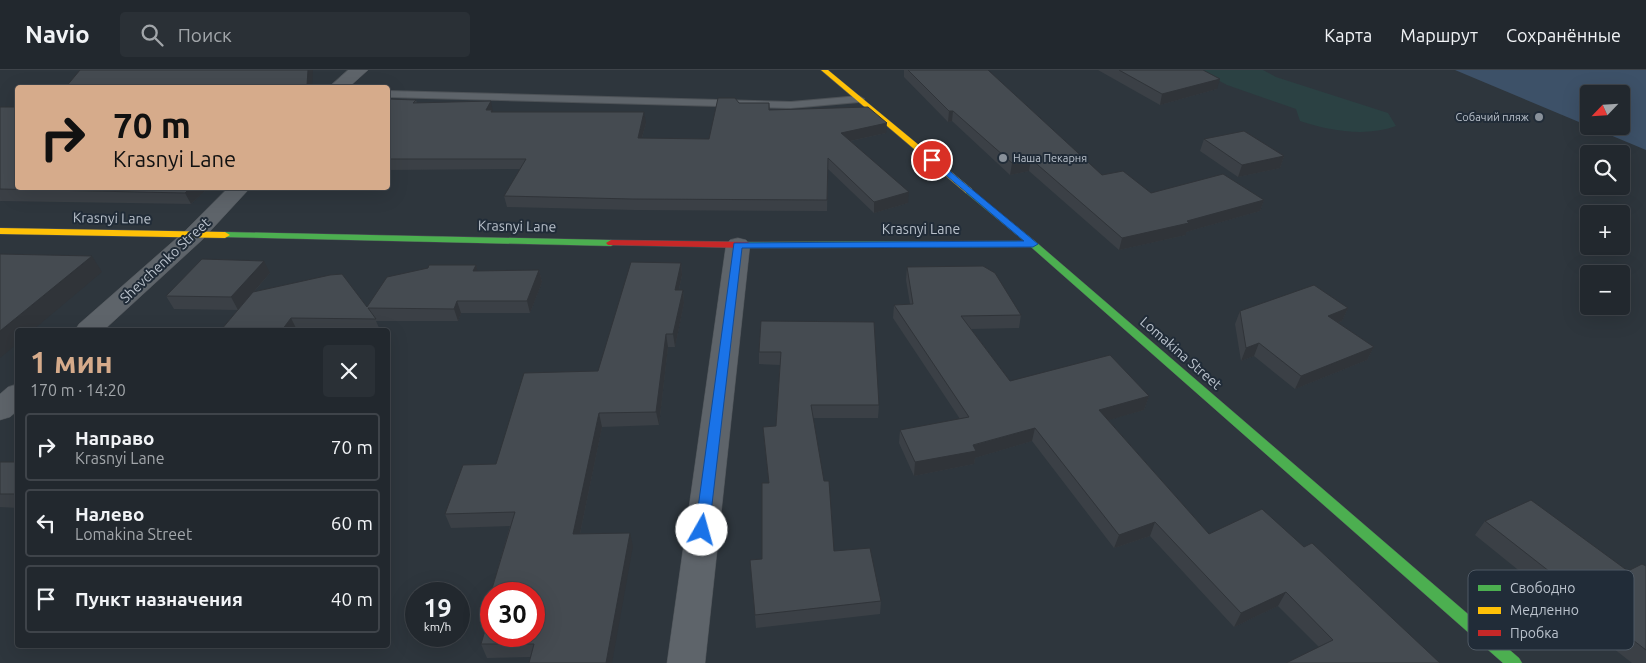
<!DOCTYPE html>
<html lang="ru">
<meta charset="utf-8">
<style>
body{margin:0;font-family:Ubuntu,sans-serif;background:#2a3036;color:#f1f3f6;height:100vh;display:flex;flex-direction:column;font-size:19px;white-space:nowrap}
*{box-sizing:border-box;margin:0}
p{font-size:16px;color:#a2a6aa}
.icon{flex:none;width:28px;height:28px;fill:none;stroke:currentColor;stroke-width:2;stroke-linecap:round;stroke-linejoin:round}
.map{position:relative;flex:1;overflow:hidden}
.drawer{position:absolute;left:15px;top:258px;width:375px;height:320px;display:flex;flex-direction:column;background:#22282e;border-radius:5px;box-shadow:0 5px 20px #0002,0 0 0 1px #3f444a}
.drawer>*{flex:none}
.top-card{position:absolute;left:15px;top:15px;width:375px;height:105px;border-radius:5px;box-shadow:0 5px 20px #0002,0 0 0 1px #3f444a;background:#d6ab8b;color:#111;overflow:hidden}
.needle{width:32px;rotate:245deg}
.controls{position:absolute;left:1580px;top:15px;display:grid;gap:10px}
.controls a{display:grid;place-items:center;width:50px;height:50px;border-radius:5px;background:#22282e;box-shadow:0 5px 20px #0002,0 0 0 1px #3f444a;font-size:25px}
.speed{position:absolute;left:405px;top:512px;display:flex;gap:10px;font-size:25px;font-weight:700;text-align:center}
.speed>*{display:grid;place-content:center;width:65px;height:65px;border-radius:50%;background:#22282e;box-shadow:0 5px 20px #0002,0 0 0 1px #3f444a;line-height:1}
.speed small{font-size:12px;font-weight:400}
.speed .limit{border:8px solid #d22;background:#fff;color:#111}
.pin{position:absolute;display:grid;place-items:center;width:42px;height:42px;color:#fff;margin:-21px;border:2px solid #fff;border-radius:50%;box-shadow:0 1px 5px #0007}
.me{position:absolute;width:55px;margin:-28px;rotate:7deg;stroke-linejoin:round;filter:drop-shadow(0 0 4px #0008)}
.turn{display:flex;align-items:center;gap:18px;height:105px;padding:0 15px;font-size:22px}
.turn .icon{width:65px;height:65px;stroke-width:2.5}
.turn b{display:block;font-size:35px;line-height:42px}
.round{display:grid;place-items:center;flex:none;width:52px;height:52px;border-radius:5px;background:#2a3036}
.overview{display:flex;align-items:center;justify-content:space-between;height:85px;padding:0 15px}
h1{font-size:30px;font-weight:600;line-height:38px;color:#d6ab8b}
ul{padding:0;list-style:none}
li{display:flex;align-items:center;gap:15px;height:68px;margin:0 10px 8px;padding:0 5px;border:2px solid #3f444a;border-radius:5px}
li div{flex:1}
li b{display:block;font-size:19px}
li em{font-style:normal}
header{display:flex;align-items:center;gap:30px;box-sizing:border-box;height:70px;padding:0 25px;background:#22282e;border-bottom:1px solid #3f444a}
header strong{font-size:24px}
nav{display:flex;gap:28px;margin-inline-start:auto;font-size:18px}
.search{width:350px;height:45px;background:#2a3036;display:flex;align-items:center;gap:12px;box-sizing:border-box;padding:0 18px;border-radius:5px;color:#a2a6aa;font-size:19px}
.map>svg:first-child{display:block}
</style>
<header>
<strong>Navio</strong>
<div class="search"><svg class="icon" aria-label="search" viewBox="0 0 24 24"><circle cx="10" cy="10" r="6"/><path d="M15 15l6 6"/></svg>Поиск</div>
<nav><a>Карта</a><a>Маршрут</a><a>Сохранённые</a></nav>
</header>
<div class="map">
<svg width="1646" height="593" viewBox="0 0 1646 593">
<rect width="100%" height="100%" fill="#2e363d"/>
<path fill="#2b4143" d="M 1199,0 L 1263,0 L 1276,7 L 1388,43 L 1396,56 C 1366,67 1330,61 1300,51 L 1296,39 L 1227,15 Z"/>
<path fill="#3d5168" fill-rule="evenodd" d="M 1455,0 L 1646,0 L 1646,80 ZM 1589,24 L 1621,24 L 1621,56 L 1589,56 Z"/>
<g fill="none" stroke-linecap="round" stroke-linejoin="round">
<g stroke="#4d5257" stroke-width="2">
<path id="lane" d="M 388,21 L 791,32 L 859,26 L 864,29 L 859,32 L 791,38 L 388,27 Z"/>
</g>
<g stroke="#4d5257" stroke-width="1">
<path id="street" d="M 348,0 L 368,0 L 348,18 L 328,18 Z
M 228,118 L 250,118 L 202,170 L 104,260 L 75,260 L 79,254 L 186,160 Z
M 738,168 L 746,170 L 750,175 L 705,593 L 667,593 L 726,175 L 730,170 Z
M 18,314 L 18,340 L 10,347 L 0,350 L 0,324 L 8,317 Z"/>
</g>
<g stroke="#4d5257" stroke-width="1">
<path id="fast" d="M 969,118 L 1036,172 L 1519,588 L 1522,593 L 1503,593 L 1031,177 L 748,178 L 743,175 L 748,172 L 1024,171 L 966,123 L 965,121 Z
M 225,162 L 611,170 L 616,173 L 611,176 L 222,167 L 220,165 Z"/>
</g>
<g stroke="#4d5257" stroke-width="1">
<path id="slow" d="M 821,0 L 828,0 L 972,119 L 972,123 L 966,123 Z
M 0,158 L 225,162 L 230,165 L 225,168 L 0,164 Z"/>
</g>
<g stroke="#4d5257" stroke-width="1">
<path id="jam" d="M 611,170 L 748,172 L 753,175 L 748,178 L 608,175 L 606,173 Z"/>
</g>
<use href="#lane" fill="#5e646a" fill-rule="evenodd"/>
<use href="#street" fill="#5e646a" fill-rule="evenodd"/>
<use href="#fast" fill="#4caf50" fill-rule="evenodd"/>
<use href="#slow" fill="#ffc107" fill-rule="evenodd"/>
<use href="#jam" fill="#c62828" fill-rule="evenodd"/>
</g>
<path fill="#3b4046" d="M 904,0 L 988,0 L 1102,105 L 1151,123 L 1264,130 L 1260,141 L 1186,162 L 1186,165 L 1119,180 L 1029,101 L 1010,105 L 952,51 L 948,52 L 904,7 Z
M 1098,0 L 1203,0 L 1217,19 L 1160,35 Z
M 388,29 L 416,30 L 417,33 L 493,42 L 646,53 L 642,68 L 709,69 L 739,33 L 769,33 L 770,40 L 886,63 L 851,71 L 908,133 L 874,143 L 828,99 L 827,141 L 634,140 L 507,137 L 504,126 L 520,99 L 388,100 Z
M 0,37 L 18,118 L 208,118 L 191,134 L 0,131 Z
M 1204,69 L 1284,86 L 1280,98 L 1238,107 L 1200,81 Z
M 681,193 L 682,205 L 679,220 L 683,220 L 684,233 L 675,277 L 668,277 L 659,355 L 602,357 L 580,464 L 633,476 L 530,587 L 487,588 L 481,574 L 534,524 L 492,524 L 491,522 L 510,456 L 451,458 L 445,444 L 496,394 L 598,301 Z
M 476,195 L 477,201 L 539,200 L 542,212 L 530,243 L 461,243 L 458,251 L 376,251 L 380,260 L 221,260 L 238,240 L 174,239 L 166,226 L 270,203 L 254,222 L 367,237 Z
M 907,197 L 1021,245 L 1019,258 L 971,259 L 1010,311 L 1149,326 L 1144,340 L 1108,350 L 1209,464 L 1304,477 L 1440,593 L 1319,577 L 1278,536 L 1234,557 L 1150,466 L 1114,478 L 1032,371 L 975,388 L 974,394 L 914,406 L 899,373 L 900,360 L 960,349 L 893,248 L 894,235 L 910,234 L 906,210 Z
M 1348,238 L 1342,251 L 1338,253 L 1374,277 L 1367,290 L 1295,319 L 1254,286 L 1241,291 L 1235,254 L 1240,241 Z
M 761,251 L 879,335 L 878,348 L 813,348 L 834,481 L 881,531 L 880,544 L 756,558 L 750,490 L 762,489 L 769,413 L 763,357 L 776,356 L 780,295 L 759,294 L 759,282 Z
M 0,392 L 18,392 L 18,438 L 0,437 Z
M 1485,451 L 1628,501 L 1646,496 L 1646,593 L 1632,593 L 1567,542 L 1568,540 L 1475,465 Z"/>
<path fill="#303439" d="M 308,0 L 313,0 L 312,18 L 304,18 Z
M 1220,9 L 1217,19 L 1160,35 L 1162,24 Z
M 491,31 L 493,42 L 492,43 L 486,40 Z
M 949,41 L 953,41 L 952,51 L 948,52 Z
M 644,42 L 646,53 L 639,78 L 638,68 Z
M 887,53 L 886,63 L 841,73 L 841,63 Z
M 1284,86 L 1280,98 L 1238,107 L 1242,95 Z
M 1031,89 L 1029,101 L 1010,105 L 1012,93 Z
M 190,118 L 208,118 L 191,134 L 185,123 Z
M 909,122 L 908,133 L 874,143 L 874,132 Z
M 1264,130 L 1260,141 L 1186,162 L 1186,165 L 1119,180 L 1122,168 Z
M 92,186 L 102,202 L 33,260 L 18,260 L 18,273 L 0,288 L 0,261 Z
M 264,191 L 270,203 L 238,240 L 231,227 Z
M 681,193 L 682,205 L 676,233 L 675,220 Z
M 476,195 L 479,207 L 473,201 Z
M 539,200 L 542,212 L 530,243 L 527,231 Z
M 683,220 L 684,233 L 675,277 L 673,264 Z
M 457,231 L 461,243 L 458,251 L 454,239 Z
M 1348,238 L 1342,251 L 1322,259 L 1328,246 Z
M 291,248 L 297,260 L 282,260 Z
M 666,264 L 668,277 L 659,355 L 656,342 Z
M 1259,273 L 1254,286 L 1241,291 L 1246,278 Z
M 1374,277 L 1367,290 L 1295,319 L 1301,306 Z
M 1149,326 L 1144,340 L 1095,354 L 1099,340 Z
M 599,343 L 602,357 L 577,478 L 573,464 Z
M 1035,358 L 1032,371 L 975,388 L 974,394 L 914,406 L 915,392 Z
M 1155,452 L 1150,466 L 1114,478 L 1119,465 Z
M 630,463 L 633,476 L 612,593 L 606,593 Z
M 1286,522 L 1278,536 L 1234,557 L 1241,543 Z"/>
<path fill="#454b51" stroke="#303439" d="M 80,0 L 308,0 L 307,15 L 304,18 L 65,18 Z
M 908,0 L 988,0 L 1102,105 L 1123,101 L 1151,123 L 1223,104 L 1264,130 L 1187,151 L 1189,153 L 1122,168 L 1031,89 L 1012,93 L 953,41 L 949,41 Z
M 1119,0 L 1203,0 L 1220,9 L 1162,24 Z
M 718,28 L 735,28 L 739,33 L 769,33 L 769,40 L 868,37 L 887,53 L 841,63 L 909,122 L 874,132 L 828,88 L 827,130 L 632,129 L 504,126 L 526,89 L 388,89 L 388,29 L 416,30 L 413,33 L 491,31 L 486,40 L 492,40 L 491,42 L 644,42 L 638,68 L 709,69 Z
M 0,37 L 18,37 L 18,118 L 190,118 L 185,123 L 0,119 Z
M 1244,61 L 1284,86 L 1242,95 L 1204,69 Z
M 0,184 L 92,186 L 0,261 Z
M 202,189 L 264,191 L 231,227 L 166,226 Z
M 631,192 L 681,193 L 675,220 L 683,220 L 673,264 L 666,264 L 656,342 L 599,343 L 573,464 L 630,463 L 606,593 L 529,593 L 534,574 L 481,574 L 491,540 L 491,566 L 534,566 L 534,524 L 496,524 L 496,522 L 491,522 L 515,442 L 445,444 L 463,395 L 496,394 L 524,303 L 598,301 Z
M 429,195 L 476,195 L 473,201 L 539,200 L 527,231 L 457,231 L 454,239 L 368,238 L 376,249 L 291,248 L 282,260 L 221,260 L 253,222 L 330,205 L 342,204 L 367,237 L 387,207 L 428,198 Z
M 983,196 L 995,203 L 1021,245 L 961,246 L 1010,311 L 1110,285 L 1149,326 L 1099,340 L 1209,464 L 1262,439 L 1304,477 L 1312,473 L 1440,593 L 1286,593 L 1333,570 L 1286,522 L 1241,543 L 1155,452 L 1119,465 L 1035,358 L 973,375 L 976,381 L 915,392 L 900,360 L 969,347 L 894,235 L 913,234 L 907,197 Z
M 1314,215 L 1348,238 L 1328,246 L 1374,277 L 1301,306 L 1259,273 L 1246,278 L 1240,241 Z
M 761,251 L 874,252 L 879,335 L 811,335 L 824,411 L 829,411 L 834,481 L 870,478 L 881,531 L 755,545 L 750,490 L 762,489 L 762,413 L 769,413 L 763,357 L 776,356 L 781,282 L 759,282 Z
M 0,392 L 18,392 L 18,424 L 0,424 Z
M 1531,430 L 1628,501 L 1642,494 L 1646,496 L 1646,580 L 1579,529 L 1582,527 L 1485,451 Z"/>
<path fill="#1a73e8" stroke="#114b97" d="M 929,88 L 934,88 L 1038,174 L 1033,177 L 742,178 L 709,460 L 707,464 L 702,465 L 697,464 L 695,460 L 734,173 L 1024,171 L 929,91 Z"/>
<g fill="#89919a" stroke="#212c38" stroke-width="2">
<circle cx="1539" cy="47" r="5"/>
<circle cx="1003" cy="88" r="5"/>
</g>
<g text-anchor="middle" stroke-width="4" stroke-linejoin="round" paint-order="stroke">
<g font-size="11" fill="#bac2cc" stroke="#212c38" text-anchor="end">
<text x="1529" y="51">Собачий пляж</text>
<text x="1013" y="92" text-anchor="start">Наша Пекарня</text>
</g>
<g font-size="14" fill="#bac2cc" stroke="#212c38">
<text transform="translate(112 148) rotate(1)" y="5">Krasnyi Lane</text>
<text transform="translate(517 156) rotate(1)" y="5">Krasnyi Lane</text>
<text x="921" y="164">Krasnyi Lane</text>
<text transform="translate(165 190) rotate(-43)" y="5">Shevchenko Street</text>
<text transform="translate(1181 283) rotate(41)" y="5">Lomakina Street</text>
</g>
</g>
<rect x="1468" y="500" width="166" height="80" rx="8" fill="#212c38" stroke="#4f5964" stroke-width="1"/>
<rect x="1478" y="515" width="23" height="6" fill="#4caf50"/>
<rect x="1478" y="537" width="23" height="7" fill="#ffc107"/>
<rect x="1478" y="560" width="23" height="6" fill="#c62828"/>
<g font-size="14" fill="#bac2cc">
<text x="1510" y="523">Свободно</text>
<text x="1510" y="545">Медленно</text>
<text x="1510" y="568">Пробка</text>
</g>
</svg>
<div class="controls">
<a><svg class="needle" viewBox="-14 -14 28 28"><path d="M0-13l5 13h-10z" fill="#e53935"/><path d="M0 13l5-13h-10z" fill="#a2a6aa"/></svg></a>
<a><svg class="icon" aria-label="search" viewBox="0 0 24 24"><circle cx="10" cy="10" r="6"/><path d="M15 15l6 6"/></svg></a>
<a>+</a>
<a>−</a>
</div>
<div class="speed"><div>19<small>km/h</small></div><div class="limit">30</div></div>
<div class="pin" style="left:932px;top:90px;background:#d93025"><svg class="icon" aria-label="arrive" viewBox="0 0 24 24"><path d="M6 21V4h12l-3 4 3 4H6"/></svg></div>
<svg class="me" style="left:702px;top:460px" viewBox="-20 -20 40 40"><circle r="19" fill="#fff"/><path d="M0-13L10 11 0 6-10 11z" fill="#1a73e8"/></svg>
<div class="top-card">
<div class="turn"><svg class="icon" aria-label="right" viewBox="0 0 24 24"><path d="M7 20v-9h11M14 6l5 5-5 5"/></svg><div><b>70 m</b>Krasnyi Lane</div></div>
</div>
<section class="drawer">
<div class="overview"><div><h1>1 мин</h1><p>170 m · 14:20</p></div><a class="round"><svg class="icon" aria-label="close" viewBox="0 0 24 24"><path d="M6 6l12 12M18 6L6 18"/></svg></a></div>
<ul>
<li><svg class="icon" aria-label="right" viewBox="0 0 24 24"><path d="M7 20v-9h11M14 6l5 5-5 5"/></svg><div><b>Направо</b><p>Krasnyi Lane</p></div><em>70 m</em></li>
<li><svg class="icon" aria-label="left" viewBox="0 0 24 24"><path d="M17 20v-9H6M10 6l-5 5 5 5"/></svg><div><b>Налево</b><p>Lomakina Street</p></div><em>60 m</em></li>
<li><svg class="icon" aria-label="arrive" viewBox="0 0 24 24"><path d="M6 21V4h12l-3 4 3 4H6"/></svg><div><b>Пункт назначения</b></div><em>40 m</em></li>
</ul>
</section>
</div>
